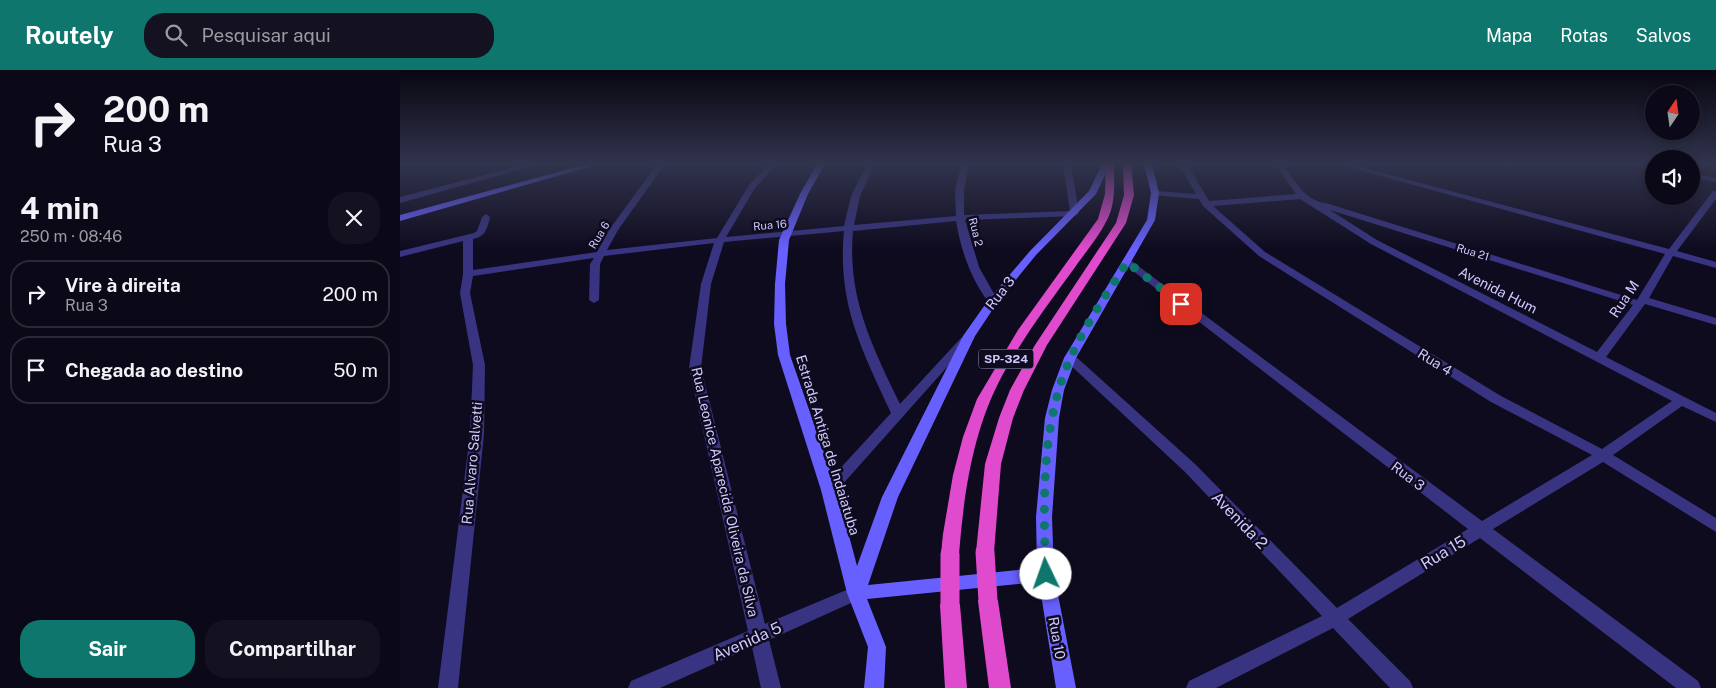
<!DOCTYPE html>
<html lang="pt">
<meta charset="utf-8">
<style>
body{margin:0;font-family:"Public Sans",sans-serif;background:#141120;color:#f1f3f6;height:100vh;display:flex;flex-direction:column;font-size:19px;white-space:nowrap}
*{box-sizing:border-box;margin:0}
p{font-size:16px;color:#9a9aa1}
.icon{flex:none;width:28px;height:28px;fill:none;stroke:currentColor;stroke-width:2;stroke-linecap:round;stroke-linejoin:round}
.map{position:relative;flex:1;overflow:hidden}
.drawer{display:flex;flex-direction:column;background:#0b0817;width:400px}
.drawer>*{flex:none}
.hud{background:#0b0817;color:#f1f3f6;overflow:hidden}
.needle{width:32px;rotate:13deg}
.tools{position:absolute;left:1245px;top:15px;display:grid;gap:10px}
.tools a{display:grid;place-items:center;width:55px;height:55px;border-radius:50%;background:#0b0817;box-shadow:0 2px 8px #0003,0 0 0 1px #2b2936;font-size:25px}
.pin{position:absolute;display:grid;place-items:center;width:42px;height:42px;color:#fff;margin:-21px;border-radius:10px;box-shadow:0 2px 8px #0006}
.me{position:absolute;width:55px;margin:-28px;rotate:357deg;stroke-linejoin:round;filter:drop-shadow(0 0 4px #0008)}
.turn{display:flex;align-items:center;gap:18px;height:105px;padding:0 20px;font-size:22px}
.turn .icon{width:65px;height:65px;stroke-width:2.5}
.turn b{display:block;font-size:35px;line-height:42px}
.round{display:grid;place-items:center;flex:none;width:52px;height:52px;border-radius:20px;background:#141120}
.overview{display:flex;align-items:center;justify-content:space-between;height:85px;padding:0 20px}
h1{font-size:30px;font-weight:700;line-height:38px}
.action{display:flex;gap:10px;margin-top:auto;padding:10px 20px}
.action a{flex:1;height:58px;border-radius:20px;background:#0f766e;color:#fff;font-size:20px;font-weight:700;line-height:58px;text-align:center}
.action a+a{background:#141120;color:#f1f3f6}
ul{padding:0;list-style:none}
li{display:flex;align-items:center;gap:15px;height:68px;margin:0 10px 8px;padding:0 10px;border:2px solid #2b2936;border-radius:20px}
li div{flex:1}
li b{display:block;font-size:19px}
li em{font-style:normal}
header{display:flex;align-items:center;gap:30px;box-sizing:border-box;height:70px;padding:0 25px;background:#0f766e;color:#fff}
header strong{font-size:24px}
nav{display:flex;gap:28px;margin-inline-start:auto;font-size:18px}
.search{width:350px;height:45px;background:#141120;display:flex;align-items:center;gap:12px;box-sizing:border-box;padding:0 18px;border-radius:20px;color:#9a9aa1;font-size:19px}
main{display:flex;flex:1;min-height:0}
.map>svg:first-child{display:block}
</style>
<header>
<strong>Routely</strong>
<div class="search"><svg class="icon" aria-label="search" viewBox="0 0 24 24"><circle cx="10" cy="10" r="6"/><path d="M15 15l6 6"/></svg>Pesquisar aqui</div>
<nav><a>Mapa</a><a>Rotas</a><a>Salvos</a></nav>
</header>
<main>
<section class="drawer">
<div class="hud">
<div class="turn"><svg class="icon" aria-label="right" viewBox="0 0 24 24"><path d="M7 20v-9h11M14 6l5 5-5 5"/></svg><div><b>200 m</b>Rua 3</div></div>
</div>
<div class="overview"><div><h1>4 min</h1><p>250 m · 08:46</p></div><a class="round"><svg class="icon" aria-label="close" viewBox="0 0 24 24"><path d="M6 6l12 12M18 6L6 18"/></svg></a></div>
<ul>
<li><svg class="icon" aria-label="right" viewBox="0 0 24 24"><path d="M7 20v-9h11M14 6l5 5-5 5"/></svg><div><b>Vire à direita</b><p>Rua 3</p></div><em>200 m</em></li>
<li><svg class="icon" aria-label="arrive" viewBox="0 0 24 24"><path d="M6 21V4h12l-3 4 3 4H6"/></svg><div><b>Chegada ao destino</b></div><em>50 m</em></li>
</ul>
<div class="action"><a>Sair</a><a>Compartilhar</a></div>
</section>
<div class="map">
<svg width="1316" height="618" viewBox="0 0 1316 618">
<rect width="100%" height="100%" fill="#0f0b1f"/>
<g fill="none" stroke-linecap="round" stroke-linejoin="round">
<path fill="#383481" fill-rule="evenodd" d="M 126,94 L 139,94 L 0,133 L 0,127 Z
M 257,94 L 265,94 L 218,160 L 207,180 L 317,168 L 349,115 L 369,94 L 377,94 L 355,118 L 326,167 L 444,156 L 451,126 L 467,94 L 475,94 L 460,126 L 454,155 L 556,146 L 555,120 L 561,94 L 569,94 L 564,120 L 564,145 L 670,141 L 663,94 L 671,94 L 679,143 L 675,146 L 565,150 L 579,197 L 598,231 L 593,234 L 589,233 C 571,209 561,181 556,151 L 453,161 C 447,227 472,276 500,334 L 561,268 L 565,267 L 571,270 L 434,424 L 429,425 L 424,424 L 421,420 L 424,416 L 491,343 C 462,280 437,234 444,161 L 324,172 L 311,214 L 301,298 L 365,554 L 456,516 L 462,518 L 465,523 L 462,528 L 369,570 L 381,618 L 361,618 L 352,577 L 260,618 L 228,618 L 231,611 L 348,561 L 289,298 L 301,214 L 314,173 L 204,186 L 200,194 L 199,230 L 194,233 L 189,230 L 190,194 L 194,188 L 73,206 L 70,223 L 85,295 L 84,364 L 58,618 L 38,618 L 70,364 L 73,295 L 60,223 L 63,204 L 63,171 L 0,187 L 0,181 L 74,163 L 77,161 L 82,147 L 86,144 L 90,147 C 87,159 86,166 73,169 L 73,200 L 197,182 L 209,160 Z
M 779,94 L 787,94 L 809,131 L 896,124 L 875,94 L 883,94 C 895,111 905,131 926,133 L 1237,230 L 1265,184 L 937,94 L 949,94 L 1269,179 L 1313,121 L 1316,121 L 1316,129 L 1277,181 L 1316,192 L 1316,198 L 1273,186 L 1249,228 L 1316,248 L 1316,255 L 1245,234 L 1206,287 L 1316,343 L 1316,352 L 1282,336 L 1213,385 L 1316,448 L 1316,462 L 1203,392 L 1093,459 L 1298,611 L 1301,618 L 1276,618 L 1080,468 L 948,549 L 1010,611 L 1013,618 L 990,618 L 933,558 L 816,618 L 786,618 L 789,611 L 922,546 L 785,402 L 666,291 L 664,288 L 666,285 L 674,285 L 795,394 L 937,538 L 1068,459 L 724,194 L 724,190 L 730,190 L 1082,451 L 1192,385 L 1091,332 L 859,186 L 803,136 L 799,129 L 752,125 L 751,123 L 755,121 L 796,124 ZM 900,129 L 971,174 L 1272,331 L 1202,379 L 1101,326 L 865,182 L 813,136 ZM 930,140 L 1233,235 L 1197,282 L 977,170 Z
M 1096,94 L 1118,94 C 1113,98 1101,98 1096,94 Z
M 1237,94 L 1254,95 L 1254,99 L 1238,96 Z
M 1291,103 L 1316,108 L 1316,112 L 1291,107 Z"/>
<path fill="#6760ff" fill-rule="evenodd" d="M 187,94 L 199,94 L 0,151 L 0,145 Z
M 417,94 L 425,94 L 408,124 L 389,170 L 385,214 L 386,254 L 390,285 L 437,420 L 457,496 L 482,427 L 563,266 L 589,229 L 630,181 L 689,121 L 702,94 L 710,94 L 696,124 L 636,185 L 597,233 L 575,266 L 498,427 L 468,515 L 637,498 L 636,447 L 645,348 L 652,320 L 664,288 L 747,150 L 751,123 L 744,94 L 752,94 L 759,123 L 755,150 L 676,288 L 664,320 L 659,348 L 652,447 L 654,504 L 676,618 L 656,618 L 639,512 L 467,529 L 486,577 L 484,618 L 464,618 L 468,577 L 447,523 L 421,420 L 378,285 L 374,254 L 375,214 L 379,170 L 400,124 Z"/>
<path fill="#e04acd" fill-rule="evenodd" d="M 706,94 L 714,94 C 714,113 716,133 707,150 C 698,168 684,184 673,200 C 648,234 623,268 603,304 C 573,359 564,422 559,484 L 556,489 L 550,491 L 544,489 L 541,484 L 543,464 L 553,405 L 563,367 L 577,329 L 618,260 L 698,149 L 705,124 Z
M 723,94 L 731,94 L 734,125 L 726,153 L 647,275 L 624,320 L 613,348 L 601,394 L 594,482 L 591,487 L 585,489 L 579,487 L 576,482 L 585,394 L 599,348 L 610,320 L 635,275 L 716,153 L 724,125 Z
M 588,523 L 595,525 L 598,531 L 611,618 L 589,618 L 578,531 L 581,525 Z
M 550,527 L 557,529 L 560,535 L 567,618 L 545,618 L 540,535 L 543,529 Z"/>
<path stroke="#e04acd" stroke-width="19" d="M 585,482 L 588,531
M 550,484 L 550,535"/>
</g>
<linearGradient id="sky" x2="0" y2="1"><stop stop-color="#080611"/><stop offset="0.52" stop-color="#31344d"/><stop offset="1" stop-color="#31344d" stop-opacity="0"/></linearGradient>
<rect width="1316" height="180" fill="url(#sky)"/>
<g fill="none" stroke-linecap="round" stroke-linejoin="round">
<path stroke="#0f766e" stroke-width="9" stroke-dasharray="0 16.2" d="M 646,504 C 643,434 641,351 671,287 C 686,253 708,223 727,192 L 781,234"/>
</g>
<g text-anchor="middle" stroke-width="5" stroke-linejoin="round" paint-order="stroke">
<g font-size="11" fill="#d0c9ff" stroke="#0f0b1f">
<text transform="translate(370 155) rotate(-5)" y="4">Rua 16</text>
<text transform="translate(576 162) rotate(76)" y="4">Rua 2</text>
<text transform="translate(199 165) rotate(-59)" y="4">Rua 6</text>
<text transform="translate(1073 182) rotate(17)" y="4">Rua 21</text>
</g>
<rect fill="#0f0b1f" stroke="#9690bc" stroke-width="1" x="578.5" y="279.5" width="55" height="19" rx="4"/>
<g font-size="12" font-weight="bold" fill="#d0c9ff">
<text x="606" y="293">SP-324</text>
</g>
<g font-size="14" fill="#d0c9ff" stroke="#0f0b1f">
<text transform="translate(1098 220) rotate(27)" y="5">Avenida Hum</text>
<text transform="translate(600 223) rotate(-52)" y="5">Rua 3</text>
<text transform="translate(1224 229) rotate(-56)" y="5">Rua M</text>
<text transform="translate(1035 292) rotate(32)" y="5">Rua 4</text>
<text transform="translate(428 375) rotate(73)" y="5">Estrada Antiga de Indaiatuba</text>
<text transform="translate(72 393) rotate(-85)" y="5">Rua Alvaro Salvetti</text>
<text transform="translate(1008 406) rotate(37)" y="5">Rua 3</text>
<text transform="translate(325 422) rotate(77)" y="5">Rua Leonice Aparecida Oliveira da Silva</text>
<text transform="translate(657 568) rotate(80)" y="5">Rua 10</text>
</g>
<g font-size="16" fill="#d0c9ff" stroke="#0f0b1f">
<text transform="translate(840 450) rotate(46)" y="6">Avenida 2</text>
<text transform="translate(1043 482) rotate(-31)" y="6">Rua 15</text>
<text transform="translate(347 571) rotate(-24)" y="6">Avenida 5</text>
</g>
</g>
</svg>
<div class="tools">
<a><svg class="needle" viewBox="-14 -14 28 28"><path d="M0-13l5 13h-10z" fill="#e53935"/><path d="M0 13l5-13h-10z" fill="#9a9aa1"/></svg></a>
<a><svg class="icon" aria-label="sound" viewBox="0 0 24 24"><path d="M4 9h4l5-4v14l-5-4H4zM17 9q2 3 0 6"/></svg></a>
</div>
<div class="pin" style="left:781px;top:234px;background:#d93025"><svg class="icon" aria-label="arrive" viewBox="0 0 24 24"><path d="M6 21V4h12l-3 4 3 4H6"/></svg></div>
<svg class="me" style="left:646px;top:504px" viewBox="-20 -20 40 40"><circle r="19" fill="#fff"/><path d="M0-13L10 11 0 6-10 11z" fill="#0f766e"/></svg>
</div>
</main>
